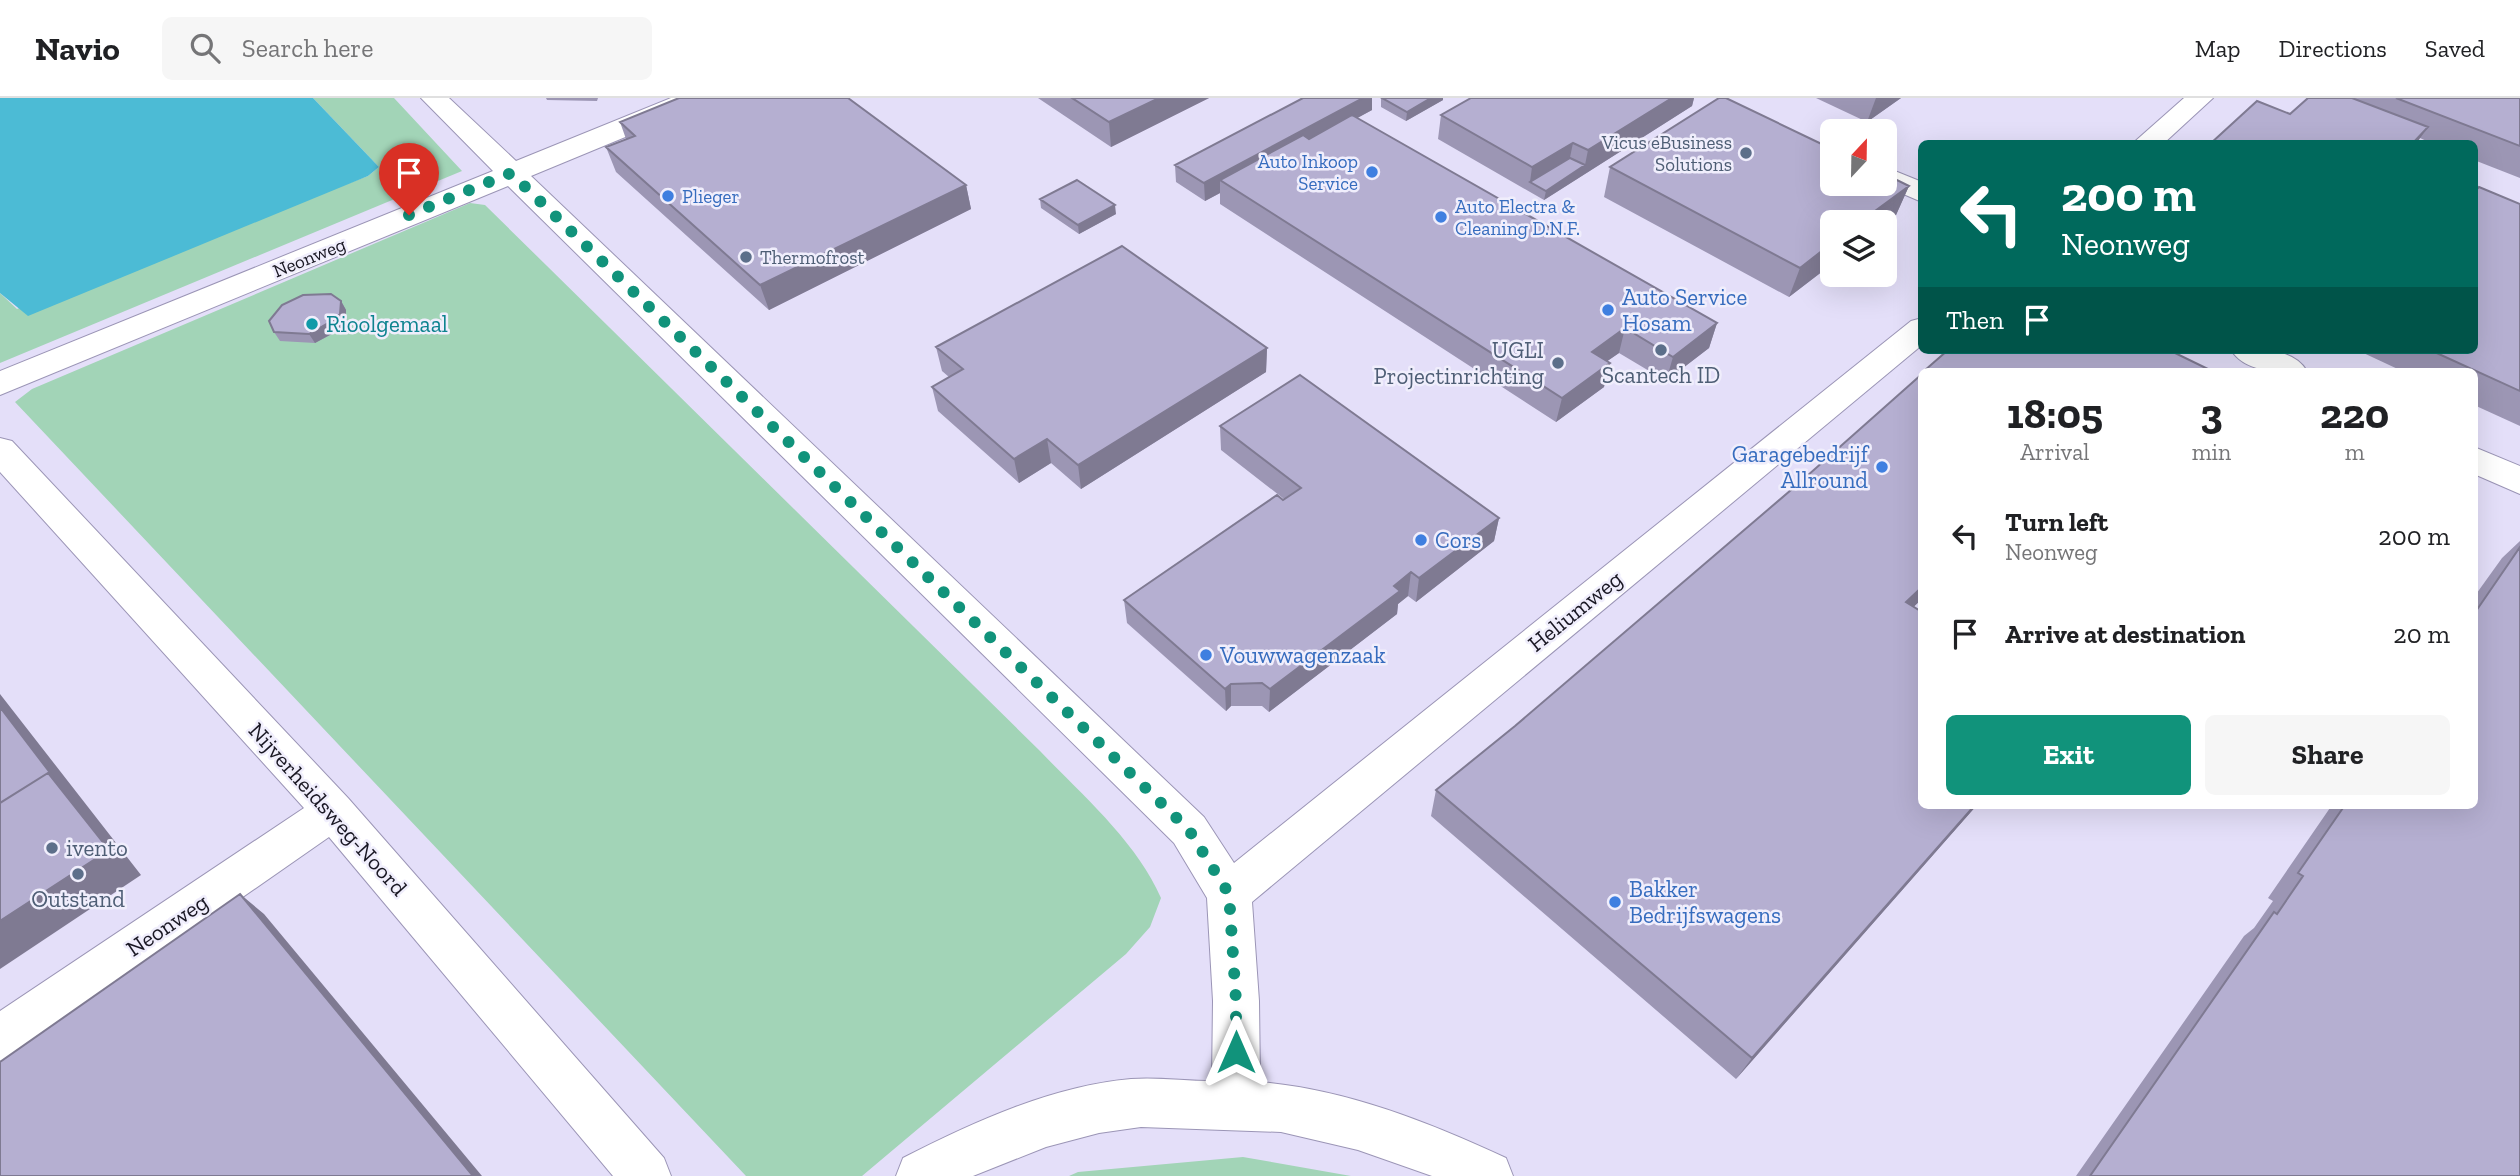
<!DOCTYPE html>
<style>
body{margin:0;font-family:"Zilla Slab",serif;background:#f6f6f6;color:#202124;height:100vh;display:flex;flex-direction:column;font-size:26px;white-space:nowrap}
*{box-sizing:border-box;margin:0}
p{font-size:23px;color:#757577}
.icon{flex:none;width:38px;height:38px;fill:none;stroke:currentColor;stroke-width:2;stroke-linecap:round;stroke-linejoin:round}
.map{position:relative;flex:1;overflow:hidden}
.panel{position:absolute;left:1918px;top:270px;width:560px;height:441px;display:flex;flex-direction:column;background:#fff;border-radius:10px;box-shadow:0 7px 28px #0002}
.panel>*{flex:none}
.guide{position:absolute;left:1918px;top:42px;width:560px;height:214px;border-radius:10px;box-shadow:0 7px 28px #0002;background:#00695c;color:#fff;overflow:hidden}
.needle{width:46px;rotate:22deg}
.fabs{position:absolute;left:1820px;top:21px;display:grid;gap:14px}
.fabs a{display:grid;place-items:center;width:77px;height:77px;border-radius:10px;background:#fff;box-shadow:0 7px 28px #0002;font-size:35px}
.pin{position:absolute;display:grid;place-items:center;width:60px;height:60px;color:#fff;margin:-72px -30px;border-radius:50% 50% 50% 0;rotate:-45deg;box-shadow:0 0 7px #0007}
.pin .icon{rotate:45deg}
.me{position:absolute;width:77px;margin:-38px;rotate:0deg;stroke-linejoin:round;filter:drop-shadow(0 0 5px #0008)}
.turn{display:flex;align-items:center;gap:24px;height:147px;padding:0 28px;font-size:32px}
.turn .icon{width:91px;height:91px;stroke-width:2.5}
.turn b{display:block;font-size:49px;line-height:60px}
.then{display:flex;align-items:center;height:66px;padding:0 28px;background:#0003;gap:14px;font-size:26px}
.eta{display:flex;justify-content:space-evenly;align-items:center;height:119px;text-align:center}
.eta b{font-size:42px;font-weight:800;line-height:49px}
.button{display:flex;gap:14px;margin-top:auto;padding:14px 28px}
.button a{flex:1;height:80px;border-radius:10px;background:#11937b;color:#fff;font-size:28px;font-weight:800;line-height:80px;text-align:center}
.button a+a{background:#f6f6f6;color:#202124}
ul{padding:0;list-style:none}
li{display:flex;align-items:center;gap:21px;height:98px;padding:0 28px}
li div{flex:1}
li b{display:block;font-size:26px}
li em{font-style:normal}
header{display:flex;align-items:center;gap:42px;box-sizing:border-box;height:98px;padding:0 35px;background:#fff;border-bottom:2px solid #e0e0e0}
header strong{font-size:33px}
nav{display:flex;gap:38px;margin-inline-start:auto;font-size:24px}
.search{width:490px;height:63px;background:#f6f6f6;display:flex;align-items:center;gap:18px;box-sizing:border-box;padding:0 24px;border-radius:10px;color:#757577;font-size:26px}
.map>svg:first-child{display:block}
</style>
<header>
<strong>Navio</strong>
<div class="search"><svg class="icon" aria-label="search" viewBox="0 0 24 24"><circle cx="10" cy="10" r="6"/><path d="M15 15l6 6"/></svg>Search here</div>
<nav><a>Map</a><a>Directions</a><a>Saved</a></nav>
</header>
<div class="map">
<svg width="2520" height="1078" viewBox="0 0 2520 1078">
<rect width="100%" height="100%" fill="#f0eefc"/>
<path fill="#e4dff9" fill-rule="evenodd" d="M 0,0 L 2520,0 L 2520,1078 L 0,1078 ZM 1832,33 L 1885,33 L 1885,86 L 1832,86 ZM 1922,46 L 2474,46 L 2474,252 L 1922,252 ZM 1832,124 L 1885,124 L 1885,177 L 1832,177 ZM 1922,273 L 2474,273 L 2474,707 L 1922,707 Z"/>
<path fill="#a2d4b7" d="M 313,0 L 394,0 L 462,73 L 0,265 L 0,195 L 17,211 L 368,78 L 379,69 Z
M 470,105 L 485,107 L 1040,653 C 1083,698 1136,743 1161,800 L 1150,829 L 1126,856 L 862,1078 L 746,1078 L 15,304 L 32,291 Z
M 1243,1059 L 1351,1078 L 1069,1078 L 1078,1074 Z"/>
<path fill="#4cbbd5" d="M 0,0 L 313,0 L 379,69 L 368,78 L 28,218 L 0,195 Z"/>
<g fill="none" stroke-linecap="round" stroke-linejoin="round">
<g stroke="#9b95b6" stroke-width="2">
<path id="minor" d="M 421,0 L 449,0 L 516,63 L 671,0 L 708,0 L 705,6 L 531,78 L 1204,719 L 1234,765 L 1911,223 L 1922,220 L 1922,247 L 1252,804 L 1259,903 L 1260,984 C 1345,991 1429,1024 1506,1060 L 1513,1078 L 1432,1078 L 1358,1052 L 1281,1034 L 1141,1029 L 1099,1035 L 1046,1049 L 973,1078 L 896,1078 L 903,1060 C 973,1024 1052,988 1131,981 C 1158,979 1185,983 1212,983 L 1213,903 L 1207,800 L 1174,745 L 508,88 L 0,297 L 0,273 L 493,73 Z
M 2184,0 L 2213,0 L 2163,46 L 2132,46 Z
M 1885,69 L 1922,84 L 1922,104 L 1880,86 L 1885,86 Z
M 2231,252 C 2256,252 2292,248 2307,273 C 2282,273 2247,277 2231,252 Z
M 0,340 L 12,343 L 348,700 L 664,1060 L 671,1078 L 613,1078 L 329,739 L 17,956 L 0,963 L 0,913 L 304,710 L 0,374 Z
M 2474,349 L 2520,368 L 2520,396 L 2474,376 Z"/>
</g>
<use href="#minor" fill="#fff" fill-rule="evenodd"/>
</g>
<path fill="#9c96b4" d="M 546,0 L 598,0 L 597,3 L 547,2 Z
M 1038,0 L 1209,0 L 1111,49 Z
M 1303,0 L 1372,0 L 1372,12 L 1357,20 L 1717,225 L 1709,250 L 1666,283 L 1619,255 L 1607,263 L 1604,289 L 1556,324 L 1220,106 L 1220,95 L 1205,103 L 1176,84 L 1175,67 Z
M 1381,0 L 1443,0 L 1443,2 L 1406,23 L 1381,9 Z
M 1471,0 L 1694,0 L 1692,8 L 1544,102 L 1438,41 L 1441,17 Z
M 1816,0 L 1901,0 L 1867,24 Z
M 2308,0 L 2520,0 L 2520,80 L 2474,62 L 2474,46 L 2433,46 L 2420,40 L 2290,16 Z
M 620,24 L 966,87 L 971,111 L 769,212 L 616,74 L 606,49 L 626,41 Z
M 1610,69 L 1909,88 L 1896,117 L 1832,124 L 1832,166 L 1789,199 L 1604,99 Z
M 1040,101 L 1116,116 L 1079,136 L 1041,110 Z
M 2520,106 L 2520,328 L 2474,307 L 2474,273 L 2402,273 L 2357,252 L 2474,252 Z
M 341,203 L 346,212 L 346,225 L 341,231 L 315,245 L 280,243 L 274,234 Z
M 936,249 L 1267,250 L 1266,274 L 1081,391 L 1051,365 L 1019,385 L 938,313 L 932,289 L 949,279 L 942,273 Z
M 1922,276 L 1922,501 L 1913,509 L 1977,707 L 1736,981 L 1431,718 L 1436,692 L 1515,628 L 1798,386 Z
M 1220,328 L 1499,420 L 1494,443 L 1416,504 L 1408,498 L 1398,506 L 1397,516 L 1269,614 L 1262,608 L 1231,608 L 1226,613 L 1127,525 L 1124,502 L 1284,401 L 1221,352 Z
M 2520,443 L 2520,1078 L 2076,1078 L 2244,838 L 2254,830 L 2273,803 L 2268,800 L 2332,707 L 2474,707 L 2474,499 L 2502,460 Z"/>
<path fill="#7f7a92" d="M 1159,0 L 1209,0 L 1111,49 L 1109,24 Z
M 1363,0 L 1372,0 L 1372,12 L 1231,89 L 1220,82 L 1220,95 L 1205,103 L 1204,85 Z
M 1431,0 L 1443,0 L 1443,2 L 1406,23 L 1407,14 Z
M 1672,0 L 1694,0 L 1692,8 L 1544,102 L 1546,93 L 1585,67 L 1588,52 Z
M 1876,0 L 1901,0 L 1867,24 Z
M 2428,29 L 2416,46 L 2412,46 Z
M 1573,45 L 1568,69 L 1530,84 L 1532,69 Z
M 966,87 L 971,111 L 769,212 L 760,187 Z
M 1909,88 L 1896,117 L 1885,126 L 1885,124 L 1860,124 Z
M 1115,107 L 1116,116 L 1079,136 L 1078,127 Z
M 1832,145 L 1832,166 L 1789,199 L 1800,170 Z
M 341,203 L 346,212 L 346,225 L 341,231 L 315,245 L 309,236 Z
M 1717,225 L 1709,250 L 1666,283 L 1673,259 Z
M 1625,230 L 1619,255 L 1586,278 L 1592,254 Z
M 1267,250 L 1266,274 L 1081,391 L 1078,367 Z
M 1610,265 L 1604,289 L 1556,324 L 1562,300 Z
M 1047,341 L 1051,365 L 1019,385 L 1014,361 Z
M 1499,420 L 1494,443 L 1416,504 L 1419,480 Z
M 1411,474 L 1408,498 L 1398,506 L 1397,516 L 1269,614 L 1270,591 Z
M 1922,489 L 1922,501 L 1889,532 L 1906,504 Z
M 1231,586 L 1231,608 L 1226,613 L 1225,591 Z
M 0,596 L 141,777 L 0,871 Z
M 1975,707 L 1977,707 L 1736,981 L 1752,960 Z
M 240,796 L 264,816 L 482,1078 L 473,1078 Z"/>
<path fill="#b5afd1" stroke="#7f7a92" stroke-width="2" d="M 679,0 L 848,0 L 966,87 L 760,187 L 606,49 L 635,38 L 620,24 Z
M 1072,0 L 1159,0 L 1109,24 Z
M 1303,0 L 1363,0 L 1204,85 L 1175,67 Z
M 1382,0 L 1431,0 L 1407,14 Z
M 1471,0 L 1672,0 L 1588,52 L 1573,45 L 1532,69 L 1441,17 Z
M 1719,0 L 1726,0 L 1832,51 L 1832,86 L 1885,86 L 1885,76 L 1909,88 L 1860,124 L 1832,124 L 1832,145 L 1800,170 L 1610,69 Z
M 2308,0 L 2352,0 L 2428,29 L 2412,46 L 2210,46 L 2257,3 L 2290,16 Z
M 2396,0 L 2520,0 L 2520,48 Z
M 1352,17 L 1717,225 L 1673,259 L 1625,230 L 1592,254 L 1610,265 L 1562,300 L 1220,82 L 1303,37 L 1309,41 Z
M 1570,60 L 1585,67 L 1546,93 L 1530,84 Z
M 1077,82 L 1115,107 L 1078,127 L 1040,101 Z
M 2479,89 L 2520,106 L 2520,293 L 2430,252 L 2474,252 L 2474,94 Z
M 1122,148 L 1267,250 L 1078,367 L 1047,341 L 1014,361 L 932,289 L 963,271 L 936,249 Z
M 331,196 L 341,203 L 340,216 L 335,221 L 309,236 L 274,234 L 269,223 L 282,207 L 303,197 Z
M 1948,252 L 2169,252 L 2212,273 L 1924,273 Z
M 1922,276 L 1922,489 L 1906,504 L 1922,514 L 1922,707 L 1975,707 L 1752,960 L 1436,692 L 1515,628 L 1798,386 Z
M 1300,277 L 1499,420 L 1419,480 L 1411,474 L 1394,488 L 1400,493 L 1270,591 L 1262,585 L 1231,586 L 1225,591 L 1124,502 L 1277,397 L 1283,402 L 1301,390 L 1220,328 Z
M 2520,449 L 2520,1078 L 2090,1078 L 2274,814 L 2277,816 L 2303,778 L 2298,775 L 2345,707 L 2474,707 L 2474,516 Z
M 0,609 L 54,680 L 48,675 L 0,705 Z
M 48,675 L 109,752 L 0,823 L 0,705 Z
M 240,796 L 473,1078 L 0,1078 L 0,964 Z"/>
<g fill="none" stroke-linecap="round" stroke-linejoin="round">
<path stroke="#11937b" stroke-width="12" stroke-dasharray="0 21.6" d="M 409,117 L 511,75 L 1189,732 L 1229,796 L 1236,903 L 1236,954"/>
</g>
<g fill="#5c6f8a" stroke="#f0eefc" stroke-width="2.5">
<circle cx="1746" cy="55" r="7"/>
<circle cx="746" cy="159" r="7"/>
<circle cx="1661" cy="252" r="7"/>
<circle cx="1558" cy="265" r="7"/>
<circle cx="52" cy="750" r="7"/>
<circle cx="78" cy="776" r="7"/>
</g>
<g fill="#3f7fe0" stroke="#f0eefc" stroke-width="2.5">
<circle cx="1372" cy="74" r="7"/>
<circle cx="668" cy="98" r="7"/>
<circle cx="1441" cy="119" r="7"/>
<circle cx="1608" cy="212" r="7"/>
<circle cx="1882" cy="369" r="7"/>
<circle cx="1421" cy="442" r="7"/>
<circle cx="1206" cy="557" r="7"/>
<circle cx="1615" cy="804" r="7"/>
</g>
<circle fill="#0f9aa8" stroke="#f0eefc" stroke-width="2.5" cx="312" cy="226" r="7"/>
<g text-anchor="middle" stroke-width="5" stroke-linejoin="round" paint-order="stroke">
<g font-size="19" fill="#4e5e75" stroke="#f0eefc" text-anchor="end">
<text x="1732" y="51">Vicus eBusiness<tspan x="1732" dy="22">Solutions</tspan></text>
<text x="760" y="166" text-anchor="start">Thermofrost</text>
</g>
<g font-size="19" fill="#366cbe" stroke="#f0eefc" text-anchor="start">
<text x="1358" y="70" text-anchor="end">Auto Inkoop<tspan x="1358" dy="22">Service</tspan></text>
<text x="682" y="105">Plieger</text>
<text x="1455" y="115">Auto Electra &amp;<tspan x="1455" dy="22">Cleaning D.N.F.</tspan></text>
</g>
<g font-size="19" fill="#191723" stroke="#f0eefc">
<text transform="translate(309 159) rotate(-22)" y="7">Neonweg</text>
</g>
<g font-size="23" fill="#366cbe" stroke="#f0eefc" text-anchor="start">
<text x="1622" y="207">Auto Service<tspan x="1622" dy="26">Hosam</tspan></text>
<text x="1868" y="364" text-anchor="end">Garagebedrijf<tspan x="1868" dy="26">Allround</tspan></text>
<text x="1435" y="450">Cors</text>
<text x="1220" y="565">Vouwwagenzaak</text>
<text x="1629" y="799">Bakker<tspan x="1629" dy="26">Bedrijfswagens</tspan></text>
</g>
<g font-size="23" fill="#0d838f" stroke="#f0eefc" text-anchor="start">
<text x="326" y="234">Rioolgemaal</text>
</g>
<g font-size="23" fill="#4e5e75" stroke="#f0eefc">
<text x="1544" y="260" text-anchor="end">UGLI<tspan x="1544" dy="26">Projectinrichting</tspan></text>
<text x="1661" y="285">Scantech ID</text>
<text x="66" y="758" text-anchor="start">ivento</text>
<text x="78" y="809">Outstand</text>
</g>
<g font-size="23" fill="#191723" stroke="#f0eefc">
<text transform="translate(1575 513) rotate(-39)" y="8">Heliumweg</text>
<text transform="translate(328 711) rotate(48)" y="8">Nijverheidsweg-Noord</text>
<text transform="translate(167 827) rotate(-34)" y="8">Neonweg</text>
</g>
</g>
</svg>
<div class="fabs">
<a><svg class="needle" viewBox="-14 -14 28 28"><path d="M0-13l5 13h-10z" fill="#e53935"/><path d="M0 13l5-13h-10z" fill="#757577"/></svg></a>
<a><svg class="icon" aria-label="layers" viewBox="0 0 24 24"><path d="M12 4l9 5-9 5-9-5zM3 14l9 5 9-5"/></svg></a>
</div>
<div class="pin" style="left:409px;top:117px;background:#d93025"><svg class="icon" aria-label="arrive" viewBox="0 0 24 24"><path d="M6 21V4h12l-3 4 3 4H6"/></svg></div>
<svg class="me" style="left:1236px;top:954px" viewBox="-20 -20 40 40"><path d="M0-17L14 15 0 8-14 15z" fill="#11937b" stroke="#fff" stroke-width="4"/></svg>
<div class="guide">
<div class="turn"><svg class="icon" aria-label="left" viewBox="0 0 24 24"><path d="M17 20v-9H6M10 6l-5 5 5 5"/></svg><div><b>200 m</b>Neonweg</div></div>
<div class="then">Then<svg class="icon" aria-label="arrive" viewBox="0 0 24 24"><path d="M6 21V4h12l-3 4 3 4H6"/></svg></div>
</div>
<section class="panel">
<div class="eta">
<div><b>18:05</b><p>Arrival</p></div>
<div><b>3</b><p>min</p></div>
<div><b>220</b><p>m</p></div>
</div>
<ul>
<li><svg class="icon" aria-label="left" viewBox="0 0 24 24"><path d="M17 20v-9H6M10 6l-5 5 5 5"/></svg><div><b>Turn left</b><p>Neonweg</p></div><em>200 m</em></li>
<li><svg class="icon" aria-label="arrive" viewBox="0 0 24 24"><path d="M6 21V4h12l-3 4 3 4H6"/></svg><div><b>Arrive at destination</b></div><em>20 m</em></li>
</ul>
<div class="button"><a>Exit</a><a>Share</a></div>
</section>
</div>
